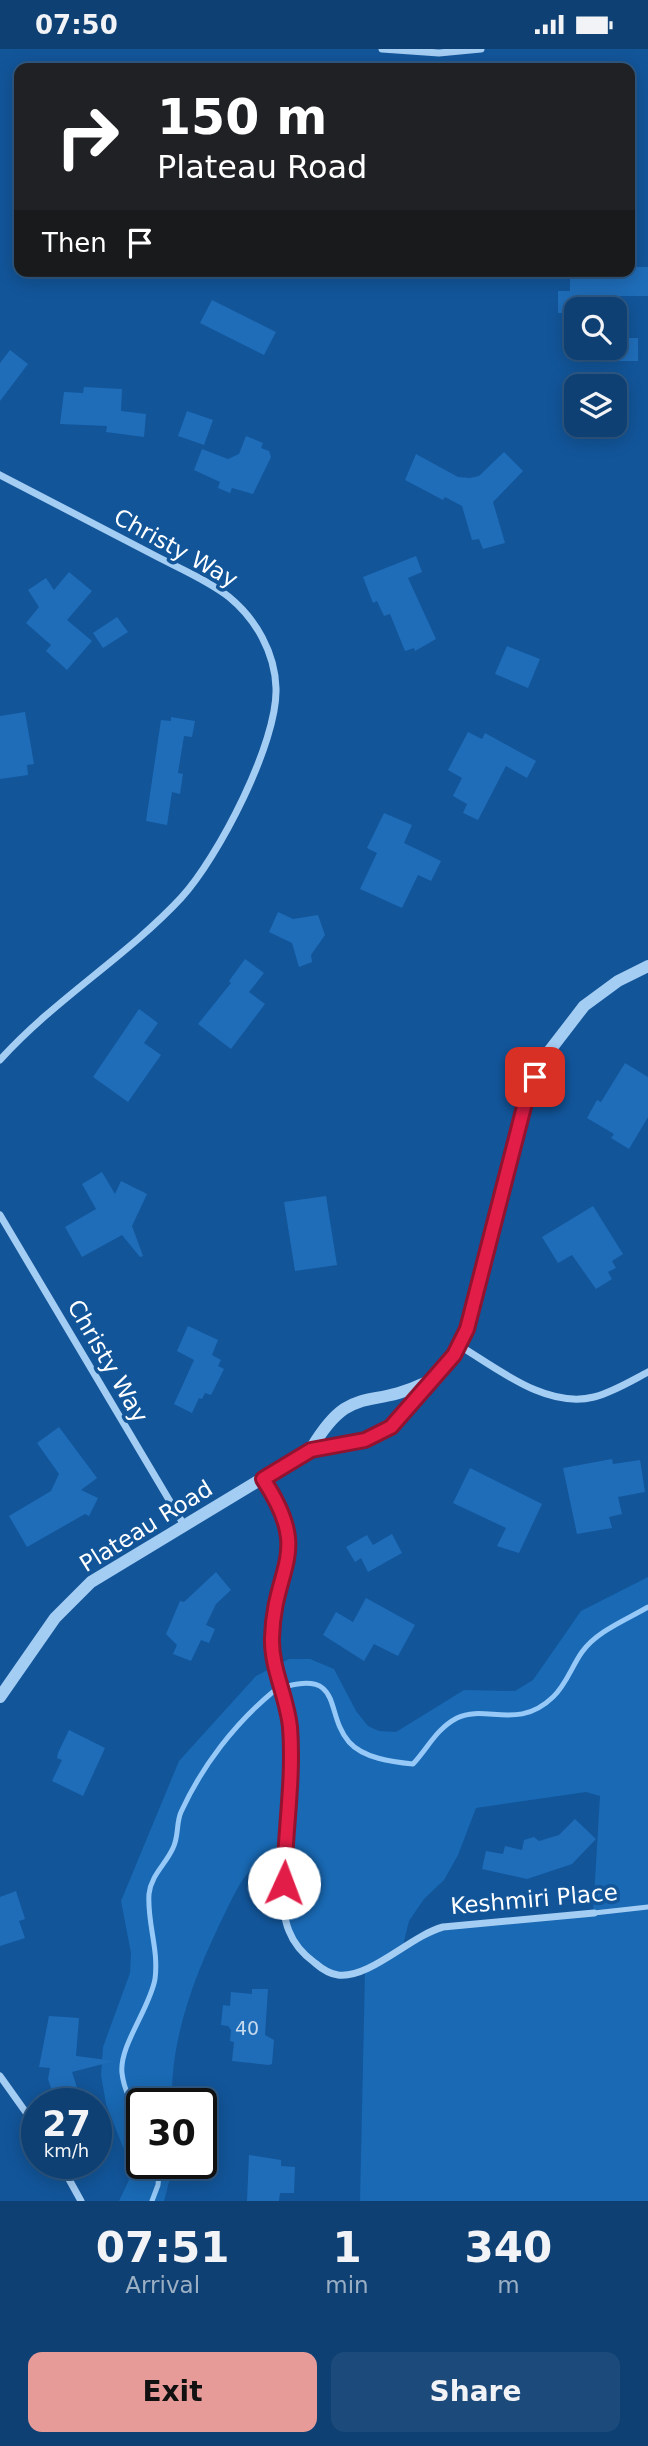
<!DOCTYPE html>
<style>
body{margin:0;font-family:"DejaVu Sans",sans-serif;background:#1c4b7b;color:#f1f3f6;height:100vh;display:flex;flex-direction:column;font-size:26px;white-space:nowrap}
*{box-sizing:border-box;margin:0}
p{font-size:23px;color:#9bafc4}
.icon{flex:none;width:38px;height:38px;fill:none;stroke:currentColor;stroke-width:2;stroke-linecap:round;stroke-linejoin:round}
.map{position:relative;height:2152px;overflow:hidden}
.panel{display:flex;flex-direction:column;background:#0e4073;flex:1}
.panel>*{flex:none}
.hud{position:absolute;left:14px;top:14px;width:621px;height:214px;border-radius:14px;box-shadow:0 4px 18px #0003,0 0 0 2px #2e5985;background:#202124;color:#fff;overflow:hidden}
.fabs{position:absolute;left:564px;top:248px;display:grid;gap:14px}
.fabs a{display:grid;place-items:center;width:63px;height:63px;border-radius:14px;background:#0e4073;box-shadow:0 4px 18px #0003,0 0 0 2px #2e5985;font-size:35px}
.speed{position:absolute;left:21px;top:2039px;display:flex;gap:14px;font-size:35px;font-weight:700;text-align:center}
.speed>*{display:grid;place-content:center;width:91px;height:91px;border-radius:50%;background:#0e4073;box-shadow:0 4px 18px #0003,0 0 0 2px #2e5985;line-height:1}
.speed small{font-size:18px;font-weight:400}
.speed .limit{border:4px solid #111;border-radius:10px;background:#fff;color:#111}
.pin{position:absolute;display:grid;place-items:center;width:60px;height:60px;color:#fff;margin:-30px;border-radius:14px;box-shadow:0 4px 10px #0006}
.me{position:absolute;width:77px;margin:-38px;rotate:2deg;stroke-linejoin:round;filter:drop-shadow(0 0 5px #0008)}
.turn{display:flex;align-items:center;gap:24px;height:147px;padding:0 28px;font-size:32px}
.turn .icon{width:91px;height:91px;stroke-width:2.5}
.turn b{display:block;font-size:49px;line-height:60px}
.then{display:flex;align-items:center;height:66px;padding:0 28px;background:#0003;gap:14px;font-size:26px}
.eta{display:flex;justify-content:space-evenly;align-items:center;height:119px;text-align:center}
.eta b{font-size:42px;font-weight:800;line-height:49px}
.button{display:flex;gap:14px;margin-top:auto;padding:14px 28px}
.button a{flex:1;height:80px;border-radius:14px;background:#e69b98;color:#111;font-size:28px;font-weight:800;line-height:80px;text-align:center}
.button a+a{background:#1c4b7b;color:#f1f3f6}
.status{display:flex;justify-content:space-between;align-items:center;height:49px;padding:0 35px;background:#0e4073;direction:ltr}
.status svg{height:19px;fill:currentColor}
.map>svg:first-child{display:block}
</style>
<div class="status"><b>07:50</b><svg viewBox="0 0 49 12"><path d="M0 12V9h3v3zM5 12V6h3v6zM10 12V3h3v9zM15 12V0h3v12zM26 1h20v11H26zM47 4h2v5h-2z"/></svg></div>
<div class="map">
<svg width="648" height="2152" viewBox="0 0 648 2152">
<rect width="100%" height="100%" fill="#125599"/>
<path fill="#1969b4" fill-rule="evenodd" d="M 648,1528 L 648,2152 L 360,2152 L 365,1922 L 335,1926 L 297,1897 L 283,1854 L 284,1813 C 273,1813 263,1811 253,1819 C 241,1829 232,1850 225,1864 C 196,1923 170,1988 172,2054 L 142,2054 L 142,2114 L 174,2114 L 164,2152 L 119,2152 L 129,2131 L 130,2116 L 106,2055 L 101,2026 L 103,1998 L 130,1924 L 131,1904 L 121,1852 L 179,1712 L 256,1627 L 289,1610 L 310,1610 L 334,1620 L 356,1662 L 368,1677 L 379,1682 L 396,1683 L 464,1641 L 515,1642 L 533,1631 L 581,1562 ZM 586,1743 L 600,1747 L 593,1864 L 430,1881 L 403,1896 L 409,1872 L 424,1850 L 444,1831 L 458,1806 L 476,1759 Z"/>
<g fill="none" stroke-linecap="round" stroke-linejoin="round">
<path stroke="#96c9f7" stroke-width="5" d="M 288,1637 C 343,1623 325,1666 349,1693 C 363,1709 392,1713 413,1715 C 428,1699 436,1680 457,1669 C 486,1655 518,1682 553,1648 C 566,1636 572,1617 582,1603 C 597,1582 626,1571 648,1558
M 142,2073 C 133,2057 124,2042 122,2024 C 119,1997 150,1959 155,1930 C 159,1900 147,1874 149,1845 C 151,1826 166,1815 173,1799 C 179,1787 176,1774 181,1763 C 202,1717 235,1674 274,1642
M 152,2152 L 158,2136 L 160,2114"/>
</g>
<path fill="#1f6db9" d="M 630,218 L 648,218 L 648,247 L 620,247 L 620,261 L 576,261 L 576,264 L 558,264 L 558,242 L 570,242 L 570,222 L 630,222 Z
M 212,251 L 276,283 L 264,306 L 200,274 Z
M 614,289 L 638,289 L 638,312 L 614,312 Z
M 10,301 L 28,315 L 0,352 L 0,314 Z
M 84,338 L 122,340 L 121,362 L 146,365 L 144,388 L 106,383 L 107,377 L 60,375 L 64,343 L 83,344 Z
M 187,362 L 213,371 L 204,396 L 178,387 Z
M 246,387 L 263,394 L 261,399 L 269,402 L 271,408 L 253,445 L 232,439 L 230,444 L 218,439 L 220,433 L 194,421 L 202,400 L 228,410 L 239,405 Z
M 504,403 L 523,422 L 493,453 L 505,494 L 483,500 L 479,490 L 472,491 L 462,457 L 445,448 L 443,451 L 405,431 L 416,405 L 458,428 L 470,429 L 479,427 Z
M 416,507 L 422,523 L 408,529 L 436,590 L 415,602 L 414,599 L 405,602 L 390,565 L 384,567 L 377,552 L 373,554 L 363,528 Z
M 69,523 L 92,542 L 67,571 L 92,592 L 67,621 L 46,602 L 51,596 L 26,574 L 39,558 L 28,541 L 46,529 L 54,541 Z
M 117,568 L 128,583 L 103,599 L 93,584 Z
M 507,597 L 540,610 L 528,639 L 495,625 Z
M 25,663 L 34,715 L 27,716 L 28,726 L 0,730 L 0,667 Z
M 171,668 L 195,672 L 192,688 L 184,687 L 178,724 L 183,725 L 180,745 L 172,743 L 167,776 L 146,772 L 161,671 L 171,672 Z
M 468,683 L 482,690 L 485,684 L 536,712 L 527,729 L 506,717 L 478,771 L 463,764 L 467,755 L 453,747 L 462,729 L 448,721 Z
M 384,764 L 412,776 L 404,794 L 441,812 L 431,832 L 418,826 L 402,859 L 360,840 L 377,804 L 367,799 Z
M 278,863 L 293,870 L 318,866 L 325,886 L 311,906 L 312,913 L 299,918 L 292,894 L 269,883 Z
M 245,910 L 264,924 L 249,943 L 265,955 L 231,1000 L 198,975 L 231,934 L 229,932 Z
M 139,960 L 158,974 L 144,994 L 161,1006 L 128,1053 L 93,1028 Z
M 625,1014 L 648,1028 L 648,1068 L 629,1100 L 611,1089 L 614,1085 L 587,1069 L 597,1051 L 601,1053 Z
M 102,1123 L 115,1145 L 121,1132 L 147,1145 L 132,1177 L 143,1207 L 140,1208 L 122,1186 L 82,1208 L 65,1178 L 96,1160 L 82,1135 Z
M 326,1147 L 337,1216 L 295,1222 L 284,1153 Z
M 593,1157 L 623,1205 L 612,1212 L 616,1219 L 608,1223 L 612,1230 L 596,1240 L 572,1206 L 558,1214 L 542,1188 Z
M 188,1277 L 218,1291 L 212,1306 L 221,1311 L 218,1317 L 224,1320 L 211,1346 L 205,1344 L 202,1350 L 199,1349 L 192,1364 L 174,1355 L 194,1311 L 177,1302 Z
M 59,1378 L 97,1429 L 81,1441 L 98,1449 L 89,1467 L 85,1465 L 27,1498 L 9,1467 L 51,1442 L 59,1425 L 37,1394 Z
M 612,1410 L 613,1415 L 640,1411 L 645,1443 L 618,1448 L 622,1465 L 609,1468 L 612,1479 L 577,1485 L 563,1419 Z
M 470,1419 L 542,1455 L 519,1504 L 497,1497 L 506,1479 L 453,1454 Z
M 392,1485 L 402,1504 L 368,1523 L 361,1509 L 355,1513 L 346,1498 L 367,1486 L 373,1496 Z
M 216,1523 L 231,1541 L 216,1555 L 206,1576 L 215,1580 L 209,1594 L 201,1591 L 191,1612 L 173,1605 L 177,1596 L 166,1585 L 180,1552 L 184,1553 Z
M 366,1549 L 415,1576 L 398,1607 L 374,1595 L 364,1612 L 323,1586 L 336,1563 L 353,1573 Z
M 69,1681 L 105,1699 L 83,1747 L 52,1732 L 62,1711 L 57,1709 L 58,1704 Z
M 575,1770 L 596,1790 L 572,1815 L 527,1830 L 482,1820 L 486,1802 L 503,1805 L 505,1797 L 522,1801 L 524,1791 L 534,1788 L 539,1792 L 559,1786 Z
M 16,1842 L 25,1870 L 19,1872 L 25,1889 L 0,1897 L 0,1848 Z
M 252,1940 L 268,1940 L 265,1986 L 274,1991 L 272,2015 L 269,2016 L 232,2012 L 234,1993 L 230,1992 L 231,1981 L 228,1977 L 221,1976 L 223,1956 L 230,1957 L 231,1943 L 252,1945 Z
M 49,1967 L 79,1969 L 76,2007 L 115,2012 L 72,2023 L 82,2054 L 56,2054 L 48,2030 L 50,2019 L 39,2018 Z
M 249,2106 L 281,2111 L 281,2117 L 295,2118 L 294,2144 L 280,2144 L 279,2152 L 247,2152 Z"/>
<g fill="none" stroke-linecap="round" stroke-linejoin="round">
<path stroke="#a4cdf4" stroke-width="5" d="M 594,1864 L 648,1858"/>
<path stroke="#a4cdf4" stroke-width="7" d="M 382,0 L 439,4 L 481,0
M 0,426 C 50,452 100,478 150,504 C 176,518 206,530 229,548 C 256,570 275,604 276,639 C 278,693 218,809 181,849 C 126,908 54,951 0,1011
M 0,1166 L 184,1476
M 460,1297 C 498,1320 547,1360 594,1348 C 613,1343 631,1332 648,1323
M 263,1430 C 316,1510 269,1518 272,1592 C 273,1626 289,1657 291,1691 C 293,1741 271,1838 289,1882 C 294,1895 304,1906 315,1914 C 322,1920 330,1925 338,1926 C 370,1930 410,1887 443,1878 L 594,1864
M 0,2027 L 37,2079
M 60,2114 L 81,2152"/>
<path stroke="#a4cdf4" stroke-width="12" d="M 311,1400 C 351,1333 366,1362 425,1334
M 0,1648 L 55,1569 L 91,1533 L 311,1400 L 365,1391 L 391,1378 L 454,1306 L 467,1280 L 528,1046 L 544,1009 L 584,957 L 618,932 L 648,917"/>
</g>
<g fill="none" stroke-linecap="round" stroke-linejoin="round">
<g stroke="#92132f" stroke-width="18">
<path id="route" d="M 284,1834 C 285,1783 294,1729 290,1678 C 287,1648 271,1619 272,1589 C 274,1515 313,1506 263,1430 L 311,1401 L 365,1391 L 391,1378 L 454,1306 L 467,1280 L 527,1046 L 535,1028"/>
</g>
<use href="#route" stroke="#e11d48" stroke-width="12"/>
</g>
<g text-anchor="middle" stroke-width="7" stroke-linejoin="round" paint-order="stroke">
<g font-size="19" fill="#c7daee">
<text x="247" y="1986">40</text>
</g>
<g font-size="23" fill="#fff" stroke="#125599">
<text transform="translate(176 499) rotate(29)" y="8">Christy Way</text>
<text transform="translate(108 1312) rotate(60)" y="8">Christy Way</text>
<text transform="translate(146 1477) rotate(-32)" y="8">Plateau Road</text>
<text transform="translate(534 1850) rotate(-5)" y="8">Keshmiri Place</text>
</g>
</g>
</svg>
<div class="fabs">
<a><svg class="icon" aria-label="search" viewBox="0 0 24 24"><circle cx="10" cy="10" r="6"/><path d="M15 15l6 6"/></svg></a>
<a><svg class="icon" aria-label="layers" viewBox="0 0 24 24"><path d="M12 4l9 5-9 5-9-5zM3 14l9 5 9-5"/></svg></a>
</div>
<div class="speed"><div>27<small>km/h</small></div><div class="limit">30</div></div>
<div class="pin" style="left:535px;top:1028px;background:#d93025"><svg class="icon" aria-label="arrive" viewBox="0 0 24 24"><path d="M6 21V4h12l-3 4 3 4H6"/></svg></div>
<svg class="me" style="left:284px;top:1834px" viewBox="-20 -20 40 40"><circle r="19" fill="#fff"/><path d="M0-13L10 11 0 6-10 11z" fill="#e11d48"/></svg>
<div class="hud">
<div class="turn"><svg class="icon" aria-label="right" viewBox="0 0 24 24"><path d="M7 20v-9h11M14 6l5 5-5 5"/></svg><div><b>150 m</b>Plateau Road</div></div>
<div class="then">Then<svg class="icon" aria-label="arrive" viewBox="0 0 24 24"><path d="M6 21V4h12l-3 4 3 4H6"/></svg></div>
</div>
</div>
<section class="panel">
<div class="eta">
<div><b>07:51</b><p>Arrival</p></div>
<div><b>1</b><p>min</p></div>
<div><b>340</b><p>m</p></div>
</div>
<div class="button"><a>Exit</a><a>Share</a></div>
</section>
